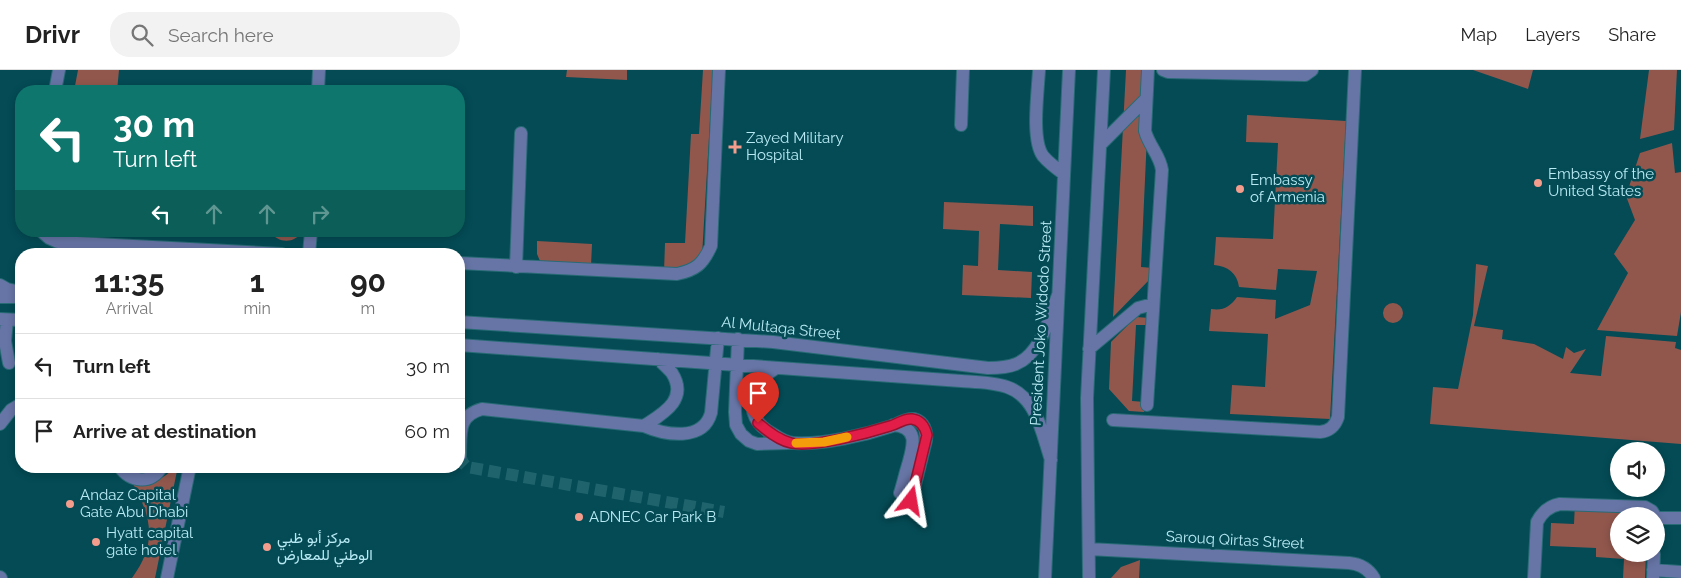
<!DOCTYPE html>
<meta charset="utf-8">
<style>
body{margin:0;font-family:Raleway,Vazirmatn,sans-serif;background:#f2f2f2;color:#222;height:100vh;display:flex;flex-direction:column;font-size:19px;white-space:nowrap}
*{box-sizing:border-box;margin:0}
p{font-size:16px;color:#767676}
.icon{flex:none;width:28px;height:28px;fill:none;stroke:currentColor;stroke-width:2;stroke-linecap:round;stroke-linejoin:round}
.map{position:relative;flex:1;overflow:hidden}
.panel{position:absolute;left:15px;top:178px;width:450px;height:225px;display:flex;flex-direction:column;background:#fff;border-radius:20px;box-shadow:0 2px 8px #0003}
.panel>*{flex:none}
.hud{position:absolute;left:15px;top:15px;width:450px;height:152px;border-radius:20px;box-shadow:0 2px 8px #0003;background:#0f766e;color:#fff;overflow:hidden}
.tools{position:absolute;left:1610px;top:372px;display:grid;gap:10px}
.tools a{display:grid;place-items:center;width:55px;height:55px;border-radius:50%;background:#fff;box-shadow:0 2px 8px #0003;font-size:25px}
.pin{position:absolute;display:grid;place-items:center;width:42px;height:42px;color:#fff;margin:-51px -21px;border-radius:50% 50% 50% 0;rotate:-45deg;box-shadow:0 0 5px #0007}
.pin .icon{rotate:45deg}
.me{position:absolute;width:55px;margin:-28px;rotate:14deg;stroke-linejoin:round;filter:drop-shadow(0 0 4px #0008)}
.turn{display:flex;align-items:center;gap:18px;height:105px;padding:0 15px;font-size:22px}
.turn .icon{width:65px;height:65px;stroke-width:2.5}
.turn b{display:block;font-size:35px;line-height:42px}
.lanes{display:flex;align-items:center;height:48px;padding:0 15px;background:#0003;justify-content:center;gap:25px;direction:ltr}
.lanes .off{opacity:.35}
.eta{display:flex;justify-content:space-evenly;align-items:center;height:85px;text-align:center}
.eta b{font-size:30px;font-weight:700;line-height:35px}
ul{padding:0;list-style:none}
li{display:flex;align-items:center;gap:15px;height:65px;padding:0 15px;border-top:1px solid #e0e0e0}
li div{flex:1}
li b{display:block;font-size:19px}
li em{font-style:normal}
header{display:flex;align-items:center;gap:30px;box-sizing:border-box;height:70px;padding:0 25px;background:#fff;border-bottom:1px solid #e0e0e0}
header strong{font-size:24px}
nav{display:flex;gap:28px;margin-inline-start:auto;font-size:18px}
.search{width:350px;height:45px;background:#f2f2f2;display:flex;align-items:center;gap:12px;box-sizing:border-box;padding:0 18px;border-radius:20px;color:#767676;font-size:19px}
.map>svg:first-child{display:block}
</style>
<header>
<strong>Drivr</strong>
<div class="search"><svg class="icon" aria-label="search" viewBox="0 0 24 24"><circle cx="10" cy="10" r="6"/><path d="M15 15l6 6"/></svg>Search here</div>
<nav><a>Map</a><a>Layers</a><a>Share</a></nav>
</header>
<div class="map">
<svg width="1681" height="508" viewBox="0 0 1681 508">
<rect width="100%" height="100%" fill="#044b55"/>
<path fill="#91574d" d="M 78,0 L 119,0 L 117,21 L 74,21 Z
M 567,0 L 627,0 L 627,10 L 566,7 Z
M 703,0 L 713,0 L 702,186 L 696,194 L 664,202 L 665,173 L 685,173 L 691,64 L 699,64 Z
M 1126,0 L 1150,0 L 1141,197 L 1153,198 L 1152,207 L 1113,247 Z
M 1473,0 L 1533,0 L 1528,19 Z
M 1649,0 L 1677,0 L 1674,60 L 1640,69 Z
M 1247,45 L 1346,51 L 1330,349 L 1230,344 L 1232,315 L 1265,317 L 1268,264 L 1209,261 L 1211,239 C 1223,241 1230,237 1237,227 L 1276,230 L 1275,249 L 1310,235 L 1317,201 L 1278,199 L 1276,220 L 1239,217 C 1237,203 1228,196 1214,195 L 1216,167 L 1273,169 L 1278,73 L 1246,72 Z
M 1672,73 L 1675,103 L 1681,102 L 1681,242 L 1677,266 L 1597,260 L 1628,203 L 1614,184 L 1635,150 L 1626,126 L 1640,83 Z
M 944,132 L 1033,136 L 1033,156 L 1000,154 L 998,200 L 1032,202 L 1031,228 L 962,225 L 963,195 L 978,196 L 979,161 L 943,159 Z
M 269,161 L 303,161 C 294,174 279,174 269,161 Z
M 537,171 L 592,174 L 591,196 L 547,194 L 540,191 L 537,184 Z
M 1476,194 L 1488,196 L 1474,256 L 1503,260 L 1502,269 L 1534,274 L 1563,289 L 1566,277 L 1574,283 L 1586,279 L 1570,303 L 1601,306 L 1606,266 L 1676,272 L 1675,278 L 1681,280 L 1681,374 L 1430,354 L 1433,317 L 1458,319 L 1473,245 Z
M1383 243a10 10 0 1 1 20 0a10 10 0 1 1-20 0Z
M 1136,247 L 1150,248 L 1150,255 L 1136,255 L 1132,331 L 1145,332 L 1144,342 L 1129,341 L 1109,319 L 1111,272 Z
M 175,396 L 178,396 L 155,508 L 132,508 C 160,470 150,443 128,405 C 149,409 161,415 175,396 Z
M 1575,433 L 1648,436 L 1648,446 L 1619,446 L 1619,484 L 1646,484 L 1645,508 L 1623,508 L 1624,489 L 1596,487 L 1596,478 L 1550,476 L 1551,453 L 1574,454 Z
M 1140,490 L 1139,508 L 1111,508 L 1121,497 Z"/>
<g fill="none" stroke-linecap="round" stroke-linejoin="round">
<path stroke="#1f636d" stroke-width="12" stroke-dasharray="12 6" stroke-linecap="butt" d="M 460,385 L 463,393 L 467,397 L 724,442
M 432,397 L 432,396"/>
<g stroke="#286b75" stroke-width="14">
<path id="minor" d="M 1039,0 C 1038,21 1031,70 1043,86 C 1049,93 1057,99 1064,104
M 1163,0 L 1168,2 L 1305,5 L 1312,0
M 55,21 L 59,0
M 318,21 L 319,0
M 961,55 L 963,0
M 1100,75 L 1146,29
M 41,161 L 49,168 L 58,172 L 282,184
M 309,184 L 311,161
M 459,193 L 677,204 C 696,200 703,194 711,176 L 719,0
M 516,197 L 521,63
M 0,215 L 7,219 L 21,222
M 0,227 L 21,227
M 0,249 L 21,250
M 7,250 L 5,271 L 9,293
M 459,252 L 773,272 L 988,298 C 997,298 1007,298 1016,294 C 1041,284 1049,248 1058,225
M 738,269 L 735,342 L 736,355 L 741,364 L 749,371 L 757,374 L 789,373
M 459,275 L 961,311 C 976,312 993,312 1007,317 C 1037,327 1042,364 1051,390
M 1089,279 L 1138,238 L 1153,234
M 776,298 C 770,302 763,307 759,313 C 745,333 753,354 773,364 C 779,368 788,373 794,373 C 823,375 865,365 892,356 C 900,353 905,348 914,349 C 924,352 927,361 926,370 L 911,431
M 1147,335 L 1162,100 C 1160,85 1149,76 1145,61 L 1148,0
M 1113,350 L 1320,362 C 1330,361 1335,356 1338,347 L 1355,0
M 0,354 L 11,340 L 21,334
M 893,355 C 920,357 913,377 908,395 C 905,404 903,414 900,423
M 644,356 C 662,344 689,330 672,303 C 668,298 662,293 658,289
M 460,385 C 461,363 457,346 482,339 L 644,356 C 665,365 703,372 711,343 L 718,268
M 119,396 C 130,412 152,416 162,396
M 1656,448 L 1681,448
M 1089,479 L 1349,493 C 1360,494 1368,498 1374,508
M 1653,500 L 1681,502
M 0,507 L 1,508
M 167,508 L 190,396
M 1045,508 L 1069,0
M 1089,508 L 1087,328 L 1104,0
M 1534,508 L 1537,452 C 1542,442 1549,436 1560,434 L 1645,437 L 1652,441 L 1655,446
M 1653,508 L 1654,484"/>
</g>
<use href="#minor" stroke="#6775a6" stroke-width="12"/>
</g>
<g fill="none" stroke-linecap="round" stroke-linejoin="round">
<g stroke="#92132f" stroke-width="12">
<path id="route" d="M 758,353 C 767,361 779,370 791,373 C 813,378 868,363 890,356 C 898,354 904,348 912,349 C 921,350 925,357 927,365 L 911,431"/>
</g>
<use href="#route" stroke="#e11d48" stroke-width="9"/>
<path stroke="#f59e0b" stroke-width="9" d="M 796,373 L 824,372 L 847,367"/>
</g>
<g fill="#f49d8d" stroke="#044b55" stroke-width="2">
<path d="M732.5 69.5h5v5h5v5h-5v5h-5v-5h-5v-5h5z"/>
<circle cx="1538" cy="113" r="5"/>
<circle cx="1240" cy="119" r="5"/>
<circle cx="70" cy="434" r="5"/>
<circle cx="579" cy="447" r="5"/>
<circle cx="96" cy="472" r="5"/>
<circle cx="267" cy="477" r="5"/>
</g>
<g text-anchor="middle" stroke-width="5" stroke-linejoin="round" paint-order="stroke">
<g font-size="15" fill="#b8eaf4" stroke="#044b55" text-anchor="start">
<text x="746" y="73">Zayed Military<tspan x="746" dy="17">Hospital</tspan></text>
<text x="1548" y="109">Embassy of the<tspan x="1548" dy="17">United States</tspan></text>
<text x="1250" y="115">Embassy<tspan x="1250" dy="17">of Armenia</tspan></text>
<text x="80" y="430">Andaz Capital<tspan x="80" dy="17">Gate Abu Dhabi</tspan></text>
<text x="589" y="452">ADNEC Car Park B</text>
<text x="106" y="468">Hyatt capital<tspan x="106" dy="17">gate hotel</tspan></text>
<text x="277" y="473">مركز أبو ظبي<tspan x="277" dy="17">الوطني للمعارض</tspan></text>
</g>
<g font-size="15" fill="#b8eaf4" stroke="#044b55">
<text transform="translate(1041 253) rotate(-87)" y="5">President Joko Widodo Street</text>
<text transform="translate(781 258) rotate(6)" y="5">Al Multaqa Street</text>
<text transform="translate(1235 470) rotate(3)" y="5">Sarouq Qirtas Street</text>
</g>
</g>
</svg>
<div class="tools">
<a><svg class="icon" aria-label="sound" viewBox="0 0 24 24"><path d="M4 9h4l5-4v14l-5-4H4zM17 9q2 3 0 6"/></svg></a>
<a><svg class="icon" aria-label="layers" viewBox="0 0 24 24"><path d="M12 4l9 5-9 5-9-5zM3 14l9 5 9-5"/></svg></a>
</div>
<div class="pin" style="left:758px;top:353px;background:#d93025"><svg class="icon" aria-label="arrive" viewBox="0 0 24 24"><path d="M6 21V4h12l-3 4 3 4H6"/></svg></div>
<svg class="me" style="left:911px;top:431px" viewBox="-20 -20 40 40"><path d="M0-17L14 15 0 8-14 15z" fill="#e11d48" stroke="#fff" stroke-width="4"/></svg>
<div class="hud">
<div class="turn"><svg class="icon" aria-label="left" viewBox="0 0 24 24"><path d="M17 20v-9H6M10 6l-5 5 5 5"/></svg><div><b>30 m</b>Turn left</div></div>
<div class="lanes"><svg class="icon" aria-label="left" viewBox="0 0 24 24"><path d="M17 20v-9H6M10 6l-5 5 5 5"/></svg><svg class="icon off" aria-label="ahead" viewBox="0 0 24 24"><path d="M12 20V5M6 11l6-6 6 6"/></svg><svg class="icon off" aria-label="ahead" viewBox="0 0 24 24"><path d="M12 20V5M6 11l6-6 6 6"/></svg><svg class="icon off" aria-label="right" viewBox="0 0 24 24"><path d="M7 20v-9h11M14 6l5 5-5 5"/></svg></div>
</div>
<section class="panel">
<div class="eta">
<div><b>11:35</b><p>Arrival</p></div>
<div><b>1</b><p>min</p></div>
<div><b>90</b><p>m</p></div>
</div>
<ul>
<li><svg class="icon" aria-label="left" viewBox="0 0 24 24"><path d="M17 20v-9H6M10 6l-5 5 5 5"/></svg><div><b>Turn left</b></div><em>30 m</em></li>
<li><svg class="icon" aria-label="arrive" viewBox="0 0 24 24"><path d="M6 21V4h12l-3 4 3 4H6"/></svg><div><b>Arrive at destination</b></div><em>60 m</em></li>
</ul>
</section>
</div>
